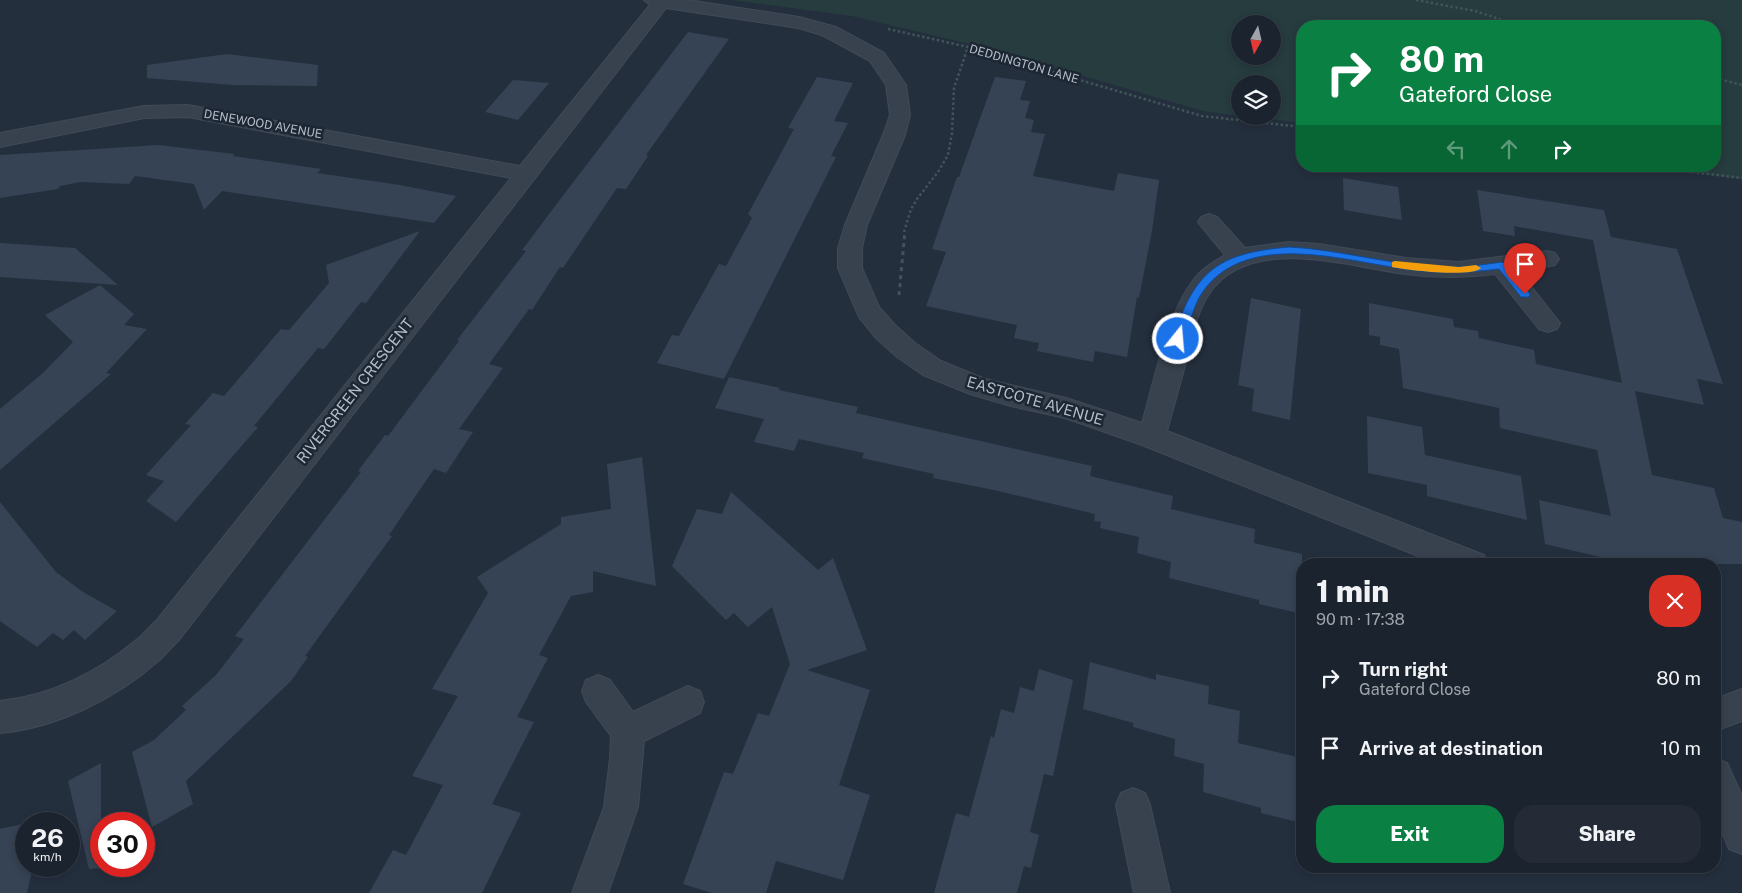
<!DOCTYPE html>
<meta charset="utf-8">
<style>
body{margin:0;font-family:"Public Sans",sans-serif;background:#242b36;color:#f1f3f6;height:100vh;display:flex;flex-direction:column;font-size:19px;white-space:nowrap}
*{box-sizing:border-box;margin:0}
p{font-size:16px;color:#a0a4aa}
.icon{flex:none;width:28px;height:28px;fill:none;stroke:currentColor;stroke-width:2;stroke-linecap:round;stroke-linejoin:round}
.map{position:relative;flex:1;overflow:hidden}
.drawer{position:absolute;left:1296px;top:558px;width:425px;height:315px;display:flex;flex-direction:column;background:#1b232e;border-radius:20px;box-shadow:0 2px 8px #0003,0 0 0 1px #39404a}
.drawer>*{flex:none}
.top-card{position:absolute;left:1296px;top:20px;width:425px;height:152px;border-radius:20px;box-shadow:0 2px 8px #0003,0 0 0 1px #39404a;background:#0b8043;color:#fff;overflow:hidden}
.needle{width:32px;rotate:188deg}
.fabs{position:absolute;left:1231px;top:15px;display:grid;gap:10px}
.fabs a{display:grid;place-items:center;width:50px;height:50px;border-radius:50%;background:#1b232e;box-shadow:0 2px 8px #0003,0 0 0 1px #39404a;font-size:25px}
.speed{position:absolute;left:15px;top:812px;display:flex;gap:10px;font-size:25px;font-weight:700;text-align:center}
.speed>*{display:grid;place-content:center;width:65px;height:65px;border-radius:50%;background:#1b232e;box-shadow:0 2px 8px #0003,0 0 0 1px #39404a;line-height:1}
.speed small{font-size:12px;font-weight:400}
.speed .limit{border:8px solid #d22;background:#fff;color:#111}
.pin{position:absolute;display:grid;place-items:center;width:42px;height:42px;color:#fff;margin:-51px -21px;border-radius:50% 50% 50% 0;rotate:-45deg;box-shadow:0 0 5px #0007}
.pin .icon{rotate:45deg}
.me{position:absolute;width:55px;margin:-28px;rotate:17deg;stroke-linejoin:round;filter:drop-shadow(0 0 4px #0008)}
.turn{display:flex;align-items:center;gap:18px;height:105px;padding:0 20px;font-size:22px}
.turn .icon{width:65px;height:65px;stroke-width:2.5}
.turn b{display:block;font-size:35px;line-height:42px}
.lanes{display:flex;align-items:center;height:48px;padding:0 20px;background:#0003;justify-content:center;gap:25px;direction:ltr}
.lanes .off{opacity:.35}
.round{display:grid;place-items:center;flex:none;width:52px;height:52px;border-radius:20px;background:#242b36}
.headline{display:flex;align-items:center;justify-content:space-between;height:85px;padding:0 20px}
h1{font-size:30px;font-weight:800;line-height:38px}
.action{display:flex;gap:10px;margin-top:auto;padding:10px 20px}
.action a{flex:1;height:58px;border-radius:20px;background:#0b8043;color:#fff;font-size:20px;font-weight:800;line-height:58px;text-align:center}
.action a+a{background:#242b36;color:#f1f3f6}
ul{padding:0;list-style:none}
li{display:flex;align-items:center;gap:15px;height:70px;padding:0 20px}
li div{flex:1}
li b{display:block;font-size:19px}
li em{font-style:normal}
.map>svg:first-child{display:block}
</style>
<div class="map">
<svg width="1742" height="893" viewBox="0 0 1742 893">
<rect width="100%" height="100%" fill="#242f3e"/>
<path fill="#263c3f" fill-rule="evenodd" d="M 732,0 L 1742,0 L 1742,179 L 1644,166 L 1715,166 L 1715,26 L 1302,26 L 1302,123 L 1246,116 L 1272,116 L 1272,84 L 1240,84 L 1240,116 L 1203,111 L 995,50 L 852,16 ZM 1240,24 L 1272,24 L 1272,56 L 1240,56 Z"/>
<path fill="#364354" d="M 688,32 L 729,39 L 646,155 L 648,156 L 626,189 L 617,188 L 563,268 L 560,267 L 532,310 L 529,309 L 489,364 L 503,368 L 459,429 L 473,432 L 446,473 L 434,469 L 389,535 L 392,536 L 305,656 L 308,657 L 291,681 L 186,781 L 193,804 L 152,827 L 132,752 L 154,740 L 186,710 L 182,706 L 216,675 L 244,639 L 235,636 L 361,472 L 358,471 L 385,435 L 388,436 L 459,341 L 457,340 L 526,251 L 522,250 L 568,189 Z
M 227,54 L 318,65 L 317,86 L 233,85 L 147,78 L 147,65 Z
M 817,77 L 853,83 L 834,121 L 848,123 L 831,156 L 836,157 L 724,379 L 657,363 L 672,335 L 679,336 L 719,264 L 726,266 L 752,218 L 748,214 L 794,129 L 788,128 Z
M 995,77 L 1026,81 L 1020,100 L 1030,101 L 1025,118 L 1034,120 L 1031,132 L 1045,134 L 1033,176 L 1114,191 L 1118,173 L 1159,180 L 1152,231 L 1139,298 L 1137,297 L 1127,357 L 1095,351 L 1093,362 L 1037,351 L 1039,343 L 1014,338 L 1017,325 L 926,306 L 946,252 L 932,249 L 957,177 L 959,177 Z
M 513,80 L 549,83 L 518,120 L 485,112 Z
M 159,145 L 234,154 L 233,156 L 321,169 L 317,173 L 400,185 L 456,196 L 434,223 L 222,191 L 204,210 L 194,184 L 135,176 L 129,184 L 80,182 L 60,186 L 58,189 L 0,198 L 0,155 Z
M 1343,178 L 1398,187 L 1402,220 L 1344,210 Z
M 1477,190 L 1604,210 L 1611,237 L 1677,249 L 1723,384 L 1697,379 L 1704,405 L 1635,391 L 1652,475 L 1714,488 L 1723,518 L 1742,522 L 1742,564 L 1630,564 L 1545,544 L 1539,500 L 1611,516 L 1597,450 L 1500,428 L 1499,408 L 1403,388 L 1399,349 L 1380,345 L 1380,337 L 1369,335 L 1369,303 L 1453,319 L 1454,327 L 1478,331 L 1479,338 L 1534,350 L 1536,364 L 1622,383 L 1593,240 L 1514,226 L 1515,236 L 1483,231 Z
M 420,231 L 366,303 L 361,302 L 324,349 L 318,348 L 254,426 L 258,427 L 176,522 L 146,501 L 164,481 L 146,475 L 191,425 L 185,424 L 213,393 L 224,396 L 281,329 L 289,330 L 329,283 L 326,265 Z
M 0,243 L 75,248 L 118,285 L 0,277 Z
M 100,285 L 134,314 L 124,325 L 147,329 L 106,373 L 111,374 L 0,470 L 0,409 L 44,372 L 73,342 L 45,315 Z
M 1251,298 L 1301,309 L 1290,420 L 1252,411 L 1254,389 L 1238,385 Z
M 729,377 L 780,388 L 779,390 L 858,407 L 856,413 L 1092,466 L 1090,476 L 1173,496 L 1171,509 L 1255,529 L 1254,543 L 1302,554 L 1302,614 L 1259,604 L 1259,600 L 1169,578 L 1171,562 L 1137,553 L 1139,537 L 1100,528 L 1101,522 L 1094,521 L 1095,514 L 994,490 L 933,478 L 934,474 L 862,458 L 864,453 L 799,439 L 794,451 L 754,442 L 764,419 L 715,408 Z
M 1367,416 L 1422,427 L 1426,465 L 1425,455 L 1521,476 L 1527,520 L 1427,496 L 1427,485 L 1368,473 Z
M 642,457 L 656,586 L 593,571 L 593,592 L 571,596 L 539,655 L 548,658 L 517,717 L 534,722 L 492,804 L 521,813 L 482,893 L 369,893 L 393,850 L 406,855 L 443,785 L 412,776 L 458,696 L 432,689 L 488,593 L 477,577 L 561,524 L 561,517 L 611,509 L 607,464 Z
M 731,492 L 818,570 L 833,558 L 867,650 L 807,670 L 870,690 L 839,785 L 870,795 L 843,880 L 776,861 L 766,893 L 712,893 L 683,884 L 724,772 L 733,774 L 758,713 L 769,716 L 790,664 L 772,607 L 748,627 L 734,613 L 726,620 L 672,566 L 697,509 L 722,514 Z
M 0,502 L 56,572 L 83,592 L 117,611 L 85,640 L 74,630 L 63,640 L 53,633 L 37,647 L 0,621 Z
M 1090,662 L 1156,680 L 1156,674 L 1209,686 L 1208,704 L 1240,711 L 1238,743 L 1302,758 L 1302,823 L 1261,813 L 1261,808 L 1203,792 L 1204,764 L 1174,756 L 1175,739 L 1133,727 L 1133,723 L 1083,709 Z
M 1039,669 L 1073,680 L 1053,776 L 1044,774 L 1030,832 L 1039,835 L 1031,868 L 1024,866 L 1017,893 L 934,893 L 956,813 L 969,817 L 991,736 L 994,738 L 1001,709 L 1014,713 L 1020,687 L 1034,691 Z
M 101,763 L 101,868 L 89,869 L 68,781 Z
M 44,819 L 43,824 L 26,824 L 26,866 L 33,866 L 27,893 L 0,893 L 0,829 Z"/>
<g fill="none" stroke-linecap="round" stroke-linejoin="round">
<g stroke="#414a57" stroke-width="2">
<path id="street" d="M 644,0 L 688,0 L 799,17 L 836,27 L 884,53 L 906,85 L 910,115 L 905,135 L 867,225 L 862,248 L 862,268 L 879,307 L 894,324 L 915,343 L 941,361 L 985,379 L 1066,398 L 1142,423 C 1154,382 1167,315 1192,282 C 1200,270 1213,262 1225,255 L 1198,222 L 1201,217 L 1209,214 L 1217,217 L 1245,248 L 1289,242 L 1319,244 L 1406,258 L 1459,262 L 1547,251 L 1555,253 L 1559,259 L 1555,265 L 1519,271 L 1560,323 L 1557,329 L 1548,332 L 1539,329 L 1495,274 C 1465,278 1435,278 1405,274 C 1347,266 1249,234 1209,294 C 1197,312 1193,334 1188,355 C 1181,380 1174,406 1167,431 L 1484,555 L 1488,564 L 1438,564 L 1142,445 L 1065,418 L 1011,406 L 970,394 L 923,375 L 897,357 L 876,338 L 859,317 L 838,268 L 838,248 L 845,225 L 883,135 L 890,115 L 886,85 L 870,61 L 822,35 L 798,28 L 666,8 L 179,640 C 171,647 165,656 157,662 C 115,699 56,728 0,733 L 0,701 C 49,696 97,673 135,641 C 143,635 149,627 157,620 L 511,178 L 188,117 L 144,118 L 0,147 L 0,133 L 144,106 L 188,105 L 520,166 L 650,5 Z
M 598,675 L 610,680 L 633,712 L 688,686 L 700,691 L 704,702 L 700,713 L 644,741 L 638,807 L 608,893 L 572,893 L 604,807 L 610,759 L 611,736 L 586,702 L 582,691 L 586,680 Z
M 1742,689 L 1742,721 L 1715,731 L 1715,699 Z
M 1715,758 L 1727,763 L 1742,796 L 1742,854 L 1729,849 L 1715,815 Z
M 1133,788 L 1145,793 L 1150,805 L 1170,893 L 1134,893 L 1116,805 L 1121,793 Z"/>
</g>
<path stroke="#3f5557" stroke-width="2.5" stroke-dasharray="2.5 2.5" stroke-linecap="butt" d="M 1416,0 L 1475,11 L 1521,26
M 888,29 L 968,47 L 1202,116 L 1302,127
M 1715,78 L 1742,85
M 1642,166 L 1742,178
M 904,232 L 911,209 L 917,199 L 938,172 L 948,155 L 952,133 L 954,88 L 968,47"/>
<path stroke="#3f5557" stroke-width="3" stroke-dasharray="4 4" stroke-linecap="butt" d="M 899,295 L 905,231"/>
<use href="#street" fill="#38414e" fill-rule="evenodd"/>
</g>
<path fill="#1a73e8" stroke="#114b97" d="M 1289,247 C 1346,250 1403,269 1460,267 C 1474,266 1488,264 1502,262 L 1505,263 L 1530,294 L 1529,297 L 1521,297 L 1499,269 C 1467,273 1437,274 1405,269 C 1344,261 1249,230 1204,290 C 1192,306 1191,325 1182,342 L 1174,342 L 1173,339 C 1194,271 1218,253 1289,247 Z"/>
<path fill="#f59e0b" d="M 1395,261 L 1459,267 L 1476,265 L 1481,268 C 1472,278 1406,270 1392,267 L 1392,262 Z"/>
<g text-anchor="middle" stroke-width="5" stroke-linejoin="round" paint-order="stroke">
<g font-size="12" fill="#b4bcc9" stroke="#1d2633">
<text transform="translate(1024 64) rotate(16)" y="4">DEDDINGTON LANE</text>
<text transform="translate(263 124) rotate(10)" y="4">DENEWOOD AVENUE</text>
</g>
<g font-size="15" fill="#b4bcc9" stroke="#1d2633">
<text transform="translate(355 391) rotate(-52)" y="5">RIVERGREEN CRESCENT</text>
<text transform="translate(1035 401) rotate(16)" y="5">EASTCOTE AVENUE</text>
</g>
</g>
</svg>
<div class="fabs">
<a><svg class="needle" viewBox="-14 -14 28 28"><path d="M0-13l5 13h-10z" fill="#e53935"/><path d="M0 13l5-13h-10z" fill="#a0a4aa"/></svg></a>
<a><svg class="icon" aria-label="layers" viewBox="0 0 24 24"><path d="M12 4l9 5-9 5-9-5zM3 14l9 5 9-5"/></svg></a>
</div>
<div class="speed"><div>26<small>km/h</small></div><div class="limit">30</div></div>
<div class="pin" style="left:1525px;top:294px;background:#d93025"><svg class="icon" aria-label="arrive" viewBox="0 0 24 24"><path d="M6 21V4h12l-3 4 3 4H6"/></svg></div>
<svg class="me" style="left:1178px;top:339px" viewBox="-20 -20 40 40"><circle r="17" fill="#1a73e8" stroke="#fff" stroke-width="3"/><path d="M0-11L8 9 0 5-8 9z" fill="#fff"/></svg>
<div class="top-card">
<div class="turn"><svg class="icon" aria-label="right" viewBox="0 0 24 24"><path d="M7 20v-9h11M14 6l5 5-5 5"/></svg><div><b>80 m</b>Gateford Close</div></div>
<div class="lanes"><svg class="icon off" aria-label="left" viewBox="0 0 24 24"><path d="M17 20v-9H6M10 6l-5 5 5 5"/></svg><svg class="icon off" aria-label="ahead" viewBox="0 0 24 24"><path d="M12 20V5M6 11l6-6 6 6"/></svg><svg class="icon" aria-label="right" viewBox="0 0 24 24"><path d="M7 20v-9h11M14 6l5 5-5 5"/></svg></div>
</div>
<section class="drawer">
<div class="headline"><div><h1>1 min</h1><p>90 m · 17:38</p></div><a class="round" style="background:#d93025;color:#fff"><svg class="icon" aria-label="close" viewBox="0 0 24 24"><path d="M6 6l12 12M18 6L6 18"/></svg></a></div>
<ul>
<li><svg class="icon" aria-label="right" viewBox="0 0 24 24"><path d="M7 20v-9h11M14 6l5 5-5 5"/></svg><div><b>Turn right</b><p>Gateford Close</p></div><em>80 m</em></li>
<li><svg class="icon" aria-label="arrive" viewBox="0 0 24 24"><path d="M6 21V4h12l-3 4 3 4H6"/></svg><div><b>Arrive at destination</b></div><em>10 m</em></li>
</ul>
<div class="action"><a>Exit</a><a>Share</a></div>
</section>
</div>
